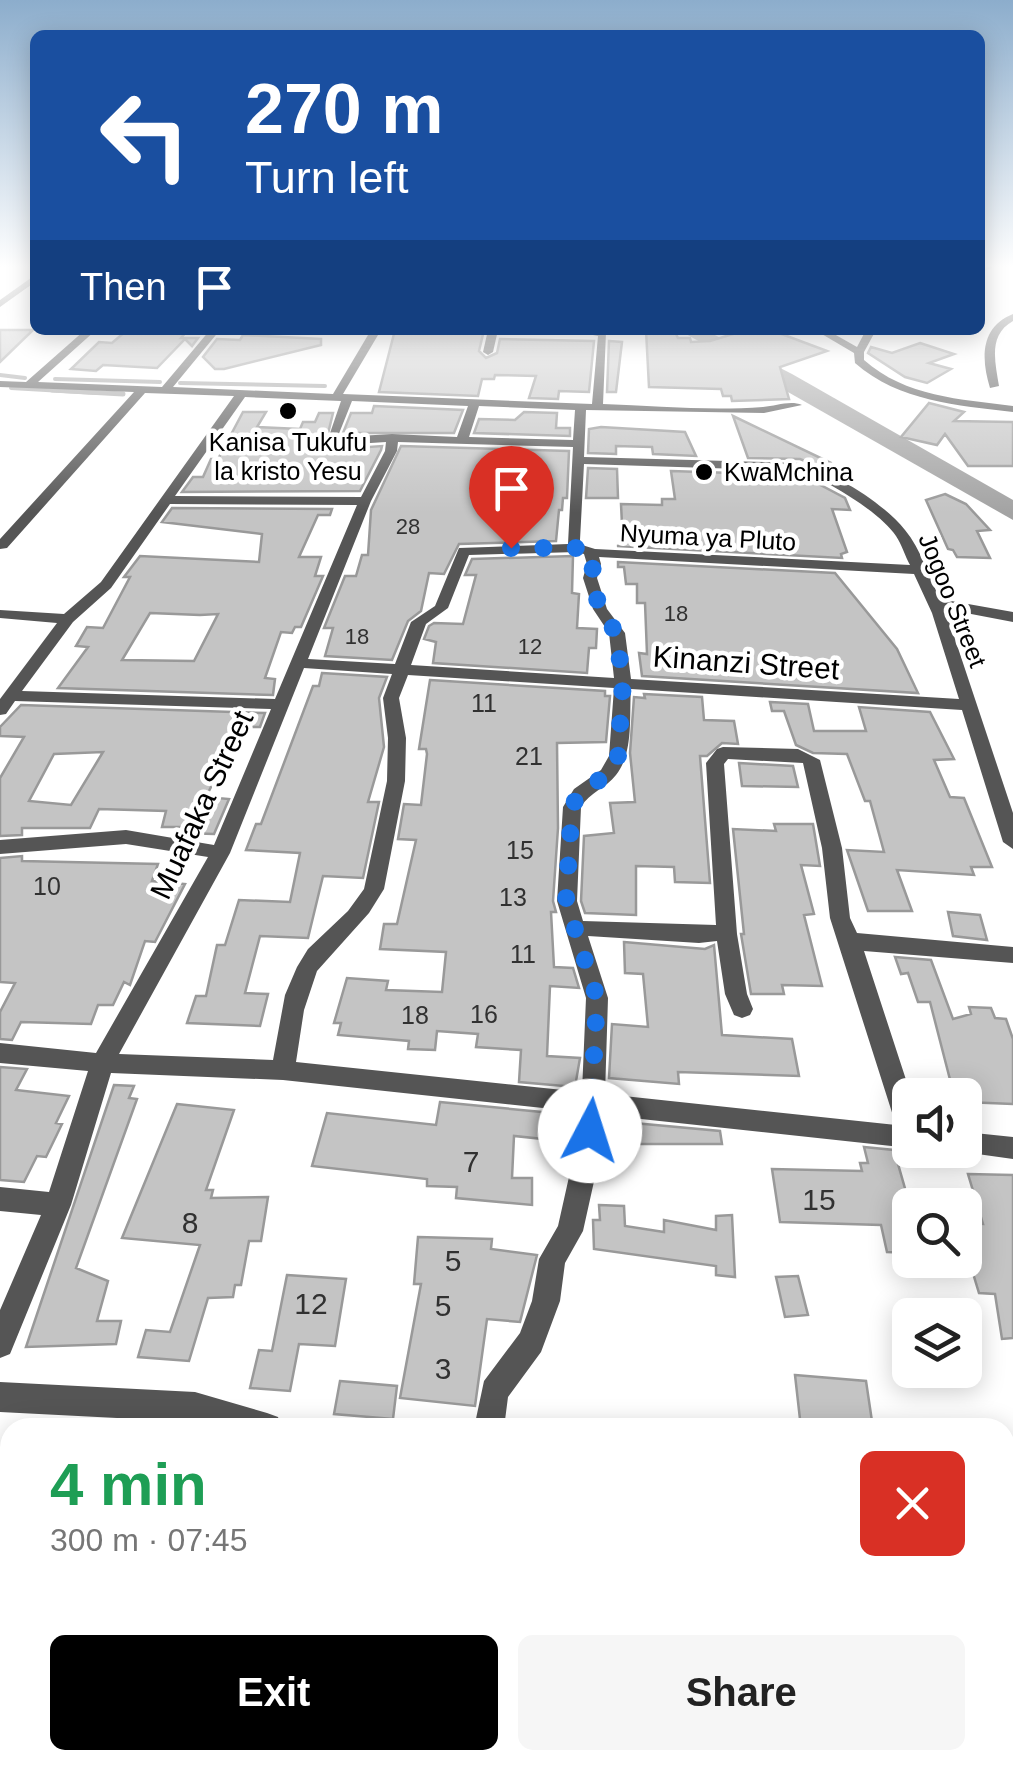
<!DOCTYPE html>
<meta charset="utf-8">
<style>
body{margin:0;font-family:Arial,sans-serif;background:#f6f6f6;color:#222;height:100vh;display:flex;flex-direction:column;font-size:38px;white-space:nowrap}
*{box-sizing:border-box;margin:0}
p{font-size:32px;color:#767676}
.icon{flex:none;width:55px;height:55px;fill:none;stroke:currentColor;stroke-width:2;stroke-linecap:round;stroke-linejoin:round}
.map{position:relative;flex:1;overflow:hidden}
.side{position:absolute;left:0px;top:1418px;width:1015px;height:352px;display:flex;flex-direction:column;background:#fff;border-radius:30px 30px 0 0;box-shadow:0 5px 25px #0003}
.side>*{flex:none}
.top-card{position:absolute;left:30px;top:30px;width:955px;height:305px;border-radius:15px;box-shadow:0 5px 25px #0003;background:#1a4fa0;color:#fff;overflow:hidden}
.tools{position:absolute;left:892px;top:1078px;display:grid;gap:20px}
.tools a{display:grid;place-items:center;width:90px;height:90px;border-radius:15px;background:#fff;box-shadow:0 5px 25px #0003;font-size:50px}
.pin{position:absolute;display:grid;place-items:center;width:85px;height:85px;color:#fff;margin:-102px -42px;border-radius:50% 50% 50% 0;rotate:-45deg;box-shadow:0 0 10px #0007}
.pin .icon{rotate:45deg}
.me{position:absolute;width:110px;margin:-55px;rotate:5deg;stroke-linejoin:round;filter:drop-shadow(0 0 8px #0008)}
.turn{display:flex;align-items:center;gap:35px;height:210px;padding:0 50px;font-size:45px}
.turn .icon{width:130px;height:130px;stroke-width:2.5}
.turn b{display:block;font-size:70px;line-height:85px}
.then{display:flex;align-items:center;height:95px;padding:0 50px;background:#0003;gap:20px;font-size:38px}
.round{display:grid;place-items:center;flex:none;width:105px;height:105px;border-radius:15px;background:#f6f6f6}
.headline{display:flex;align-items:center;justify-content:space-between;height:170px;padding:0 50px}
h1{font-size:60px;font-weight:700;line-height:75px;color:#1e9e55}
.action{display:flex;gap:20px;margin-top:auto;padding:20px 50px}
.action a{flex:1;height:115px;border-radius:15px;background:#000;color:#fff;font-size:40px;font-weight:700;line-height:115px;text-align:center}
.action a+a{background:#f6f6f6;color:#222}
.map>svg:first-child{display:block}
</style>
<div class="map">
<svg width="1013" height="1769" viewBox="0 0 1013 1769">
<rect width="100%" height="100%" fill="#fff"/>
<g fill="none" stroke-linecap="round" stroke-linejoin="round">
<path stroke="#a3a3a3" stroke-width="4" d="M 0,375 L 25,378
M 55,379 L 160,382
M 180,383 L 325,386
M 11,388 L 98,393"/>
<path stroke="#a3a3a3" stroke-width="5" d="M 52,390 L 123,394"/>
<path fill="#a3a3a3" fill-rule="evenodd" d="M 679,330 L 705,330 L 792,374 L 1013,500 L 1013,520 Z"/>
</g>
<path fill="#c4c4c4" stroke="#999" stroke-width="2.5" fill-rule="evenodd" d="M 0,330 L 33,330 L 0,362 Z
M 188,330 L 181,338 L 198,338 L 192,346 L 185,339 L 157,368 L 103,365 L 96,371 L 71,369 L 99,342 L 112,343 L 126,331 Z
M 395,330 L 484,330 L 479,351 L 486,358 L 497,353 L 500,339 L 594,341 L 589,392 L 559,391 L 558,399 L 529,398 L 536,376 L 495,375 L 494,379 L 482,379 L 478,396 L 379,392 Z
M 646,330 L 674,330 L 678,338 L 690,338 L 691,342 L 710,341 L 746,330 L 771,330 L 827,351 L 780,367 L 789,399 L 732,401 L 731,396 L 723,396 L 721,389 L 649,387 Z
M 243,335 L 321,339 L 321,345 L 224,369 L 215,369 L 203,357 L 217,339 L 240,340 Z
M 609,341 L 622,342 L 616,392 L 607,392 Z
M 920,343 L 954,354 L 929,363 L 951,369 L 927,383 L 905,377 L 868,353 L 871,347 L 892,353 Z
M 929,403 L 964,412 L 954,421 L 1013,422 L 1013,466 L 968,466 L 945,434 L 937,445 L 901,437 Z
M 374,406 L 463,410 L 454,433 L 343,433 L 351,413 L 372,413 Z
M 243,412 L 266,412 L 257,427 L 300,429 L 303,422 L 315,422 L 319,413 L 333,413 L 326,442 L 340,449 L 382,446 L 381,450 L 360,491 L 182,492 L 193,477 L 203,477 L 211,459 L 218,459 Z
M 524,412 L 557,413 L 556,428 L 570,428 L 570,436 L 474,433 L 479,419 L 515,420 Z
M 733,416 L 831,463 L 835,473 L 800,459 L 748,458 Z
M 601,427 L 685,432 L 696,456 L 653,454 L 652,447 L 616,446 L 616,454 L 588,453 L 589,429 Z
M 401,446 L 569,451 L 567,498 L 563,498 L 562,510 L 559,510 L 556,541 L 459,544 L 444,574 L 429,573 L 421,611 L 408,621 L 392,660 L 325,656 L 333,628 L 324,628 L 345,576 L 356,576 L 362,555 L 368,555 L 371,510 Z
M 588,468 L 617,469 L 618,498 L 586,498 Z
M 671,471 L 733,473 L 756,483 L 753,473 L 809,479 L 845,498 L 850,510 L 832,509 L 847,552 L 841,554 L 842,558 L 617,546 L 623,545 L 621,504 L 662,505 L 662,499 L 675,499 Z
M 945,494 L 966,504 L 990,530 L 977,531 L 990,558 L 957,557 L 953,550 L 948,549 L 926,500 Z
M 172,508 L 332,509 L 330,515 L 318,515 L 299,557 L 321,557 L 315,576 L 323,576 L 301,627 L 295,627 L 292,633 L 281,632 L 265,678 L 275,679 L 273,695 L 58,688 L 88,647 L 76,646 L 87,627 L 103,628 L 130,577 L 124,577 L 140,556 L 259,562 L 262,534 L 162,522 ZM 150,613 L 200,615 L 218,614 L 194,661 L 122,660 Z
M 573,556 L 572,593 L 579,594 L 577,628 L 597,629 L 596,648 L 589,648 L 587,673 L 433,663 L 436,642 L 424,639 L 429,626 L 434,623 L 463,624 L 476,575 L 465,575 L 472,559 Z
M 618,562 L 835,573 L 897,649 L 918,693 L 642,676 L 639,653 L 647,654 L 645,603 L 637,603 L 637,584 L 626,584 L 624,567 L 618,567 Z
M 322,673 L 387,677 L 379,698 L 384,747 L 368,802 L 379,802 L 363,878 L 323,876 L 308,938 L 260,936 L 245,993 L 268,994 L 260,1026 L 187,1023 L 196,996 L 206,996 L 217,945 L 225,945 L 239,900 L 290,902 L 300,853 L 246,850 L 256,824 L 261,824 L 313,686 L 319,686 Z
M 430,680 L 605,691 L 605,696 L 610,696 L 606,742 L 557,743 L 558,828 L 553,901 L 556,912 L 551,912 L 554,967 L 573,968 L 579,988 L 550,986 L 547,1056 L 580,1058 L 575,1087 L 519,1082 L 521,1050 L 476,1047 L 478,1034 L 437,1031 L 435,1050 L 408,1049 L 409,1041 L 338,1035 L 341,1023 L 334,1023 L 347,978 L 388,981 L 386,990 L 442,992 L 446,952 L 380,949 L 384,924 L 397,924 L 416,840 L 398,839 L 404,804 L 421,805 L 427,754 L 426,749 L 419,749 Z
M 644,694 L 702,697 L 704,720 L 734,721 L 738,744 L 722,743 L 707,756 L 700,756 L 710,883 L 675,882 L 674,867 L 636,866 L 636,915 L 585,913 L 581,901 L 584,836 L 614,833 L 610,803 L 635,802 L 630,753 L 634,697 L 645,698 Z
M 770,702 L 808,704 L 814,731 L 866,731 L 859,707 L 930,712 L 954,759 L 934,760 L 950,797 L 964,798 L 992,867 L 971,867 L 974,875 L 897,870 L 912,911 L 868,911 L 847,850 L 884,852 L 870,801 L 865,801 L 847,754 L 813,753 L 796,745 L 784,711 L 772,711 Z
M 21,705 L 265,713 L 260,727 L 243,727 L 239,731 L 206,797 L 229,799 L 214,834 L 182,833 L 185,827 L 162,827 L 166,811 L 99,809 L 90,828 L 22,828 L 22,835 L 0,836 L 0,778 L 24,737 L 0,736 L 0,727 ZM 103,752 L 71,805 L 29,801 L 54,754 Z
M 739,763 L 793,766 L 798,787 L 742,786 Z
M 774,824 L 813,824 L 820,866 L 801,865 L 814,914 L 804,915 L 822,986 L 782,985 L 784,994 L 751,994 L 741,934 L 744,934 L 733,829 L 776,831 Z
M 22,856 L 22,861 L 158,864 L 152,881 L 185,884 L 155,942 L 145,941 L 130,985 L 124,982 L 113,1005 L 98,1005 L 91,1024 L 21,1022 L 12,1040 L 0,1039 L 0,1012 L 15,983 L 0,982 L 0,858 Z
M 948,912 L 980,915 L 987,940 L 953,936 Z
M 624,942 L 705,949 L 714,945 L 722,1035 L 792,1039 L 799,1076 L 678,1072 L 679,1084 L 609,1078 L 612,1024 L 648,1027 L 643,974 L 625,973 Z
M 895,957 L 931,960 L 953,1019 L 971,1014 L 969,1007 L 991,1008 L 995,1018 L 1006,1019 L 1013,1039 L 1013,1104 L 965,1102 L 965,1095 L 954,1095 L 930,1002 L 918,1002 L 908,973 L 901,974 Z
M 0,1067 L 27,1069 L 16,1090 L 69,1096 L 56,1123 L 62,1124 L 46,1157 L 37,1156 L 24,1182 L 0,1180 Z
M 114,1085 L 134,1086 L 129,1098 L 137,1099 L 76,1268 L 108,1281 L 97,1321 L 121,1321 L 116,1344 L 26,1347 Z
M 440,1102 L 573,1115 L 572,1142 L 514,1136 L 512,1178 L 532,1178 L 532,1205 L 456,1198 L 457,1187 L 427,1186 L 427,1179 L 312,1166 L 327,1113 L 436,1125 Z
M 177,1104 L 234,1110 L 206,1190 L 213,1190 L 211,1198 L 268,1197 L 261,1241 L 249,1241 L 241,1285 L 235,1285 L 233,1297 L 208,1298 L 189,1361 L 138,1357 L 146,1330 L 170,1332 L 200,1245 L 122,1238 Z
M 612,1121 L 720,1131 L 722,1144 L 614,1144 Z
M 864,1147 L 894,1150 L 910,1206 L 910,1253 L 887,1252 L 881,1225 L 780,1222 L 772,1169 L 862,1171 L 860,1163 L 868,1163 Z
M 968,1174 L 1013,1175 L 1013,1338 L 1002,1339 L 995,1294 L 979,1293 L 965,1247 L 965,1223 L 983,1224 Z
M 599,1205 L 624,1206 L 625,1226 L 664,1232 L 664,1220 L 716,1230 L 716,1216 L 732,1215 L 735,1277 L 716,1275 L 716,1266 L 594,1249 L 593,1220 L 600,1220 Z
M 418,1237 L 492,1239 L 491,1249 L 537,1255 L 520,1322 L 487,1319 L 475,1406 L 400,1398 L 421,1284 L 414,1284 Z
M 287,1275 L 346,1279 L 335,1346 L 299,1344 L 290,1391 L 250,1388 L 259,1350 L 272,1351 Z
M 798,1276 L 808,1315 L 785,1317 L 776,1277 Z
M 795,1375 L 866,1381 L 873,1428 L 801,1428 Z
M 340,1381 L 397,1386 L 393,1419 L 334,1414 Z"/>
<g fill="none" stroke-linecap="round" stroke-linejoin="round">
<path fill="#555" fill-rule="evenodd" d="M 985,265 L 998,265 L 980,273 L 980,267 Z
M 35,275 L 35,282 L 0,307 L 0,300 Z
M 1013,314 L 1013,321 C 988,335 995,361 999,386 L 990,388 C 981,359 980,327 1013,314 Z
M 85,330 L 96,330 L 38,382 L 162,387 L 210,330 L 220,330 L 173,387 L 333,394 L 371,330 L 381,330 L 343,394 L 592,404 L 598,336 L 568,330 L 606,332 L 603,404 C 656,406 710,411 763,407 C 776,406 790,400 802,405 L 764,413 L 586,410 L 584,457 L 800,463 C 833,472 884,503 905,530 C 921,549 929,577 940,599 L 1013,612 L 1013,622 L 945,609 L 1013,813 L 1013,849 L 1003,842 L 962,710 L 631,689 C 629,716 634,752 616,775 C 606,788 590,792 581,807 L 577,901 L 583,921 L 716,925 L 706,763 L 717,749 L 723,747 L 798,749 L 820,760 L 842,848 L 850,918 L 857,933 L 1013,947 L 1013,963 L 864,951 L 911,1095 L 910,1148 L 604,1115 L 599,1159 L 583,1231 L 565,1263 L 560,1301 L 541,1352 L 508,1397 L 504,1428 L 474,1428 L 484,1381 L 520,1333 L 532,1301 L 539,1259 L 558,1226 L 573,1159 L 580,1112 L 283,1080 L 111,1073 L 71,1205 L 10,1354 L 0,1358 L 0,1310 L 41,1215 L 0,1211 L 0,1187 L 49,1192 L 88,1071 L 0,1063 L 0,1043 L 96,1053 L 208,857 L 126,844 L 0,854 L 0,840 L 126,830 L 214,845 L 271,709 L 15,701 L 6,714 L 0,715 L 0,699 L 57,623 L 0,618 L 0,610 L 64,614 L 101,582 L 234,396 L 145,393 L 7,548 L 0,549 L 0,539 L 134,392 L 0,387 L 0,381 L 26,382 ZM 245,397 L 341,401 L 328,439 L 340,445 L 386,442 L 385,451 L 361,497 L 175,496 ZM 352,401 L 468,406 L 457,437 L 392,434 L 342,437 L 338,436 ZM 479,406 L 575,410 L 573,440 L 469,437 ZM 398,442 L 573,447 L 568,544 L 459,548 L 435,606 L 411,622 L 395,664 L 308,659 L 371,501 L 397,451 ZM 584,464 L 799,471 C 826,479 881,513 896,536 C 902,545 905,556 910,565 L 595,549 L 582,545 L 580,540 ZM 170,504 L 357,505 L 275,699 L 22,691 L 73,622 L 111,588 ZM 576,552 L 584,554 L 587,564 L 583,578 L 593,609 L 609,633 L 614,678 L 411,665 L 426,624 L 448,608 L 469,555 ZM 599,557 L 914,574 L 932,613 L 959,699 L 631,679 L 625,633 L 607,609 L 597,578 L 601,564 ZM 304,668 L 392,674 L 383,698 L 388,738 L 387,781 L 364,889 L 348,911 L 308,949 L 297,967 L 285,995 L 273,1060 L 119,1054 L 230,853 ZM 408,675 L 614,688 L 609,756 L 601,770 L 574,789 L 563,807 L 557,901 L 586,998 L 582,1092 L 296,1062 L 304,1010 L 317,971 L 369,913 L 384,889 L 405,781 L 406,738 L 399,698 ZM 728,759 L 803,763 L 822,848 L 830,918 L 896,1125 L 605,1094 L 608,998 L 588,936 L 699,943 L 717,941 L 725,994 L 734,1015 L 742,1018 L 750,1015 L 753,1009 L 747,994 L 737,934 L 724,764 Z
M 488,330 L 498,330 L 493,352 L 488,355 L 483,352 Z
M 815,330 L 827,330 L 857,347 L 866,330 L 876,330 L 864,352 L 864,360 C 906,397 960,399 1013,406 L 1013,412 C 957,405 900,402 855,363 L 854,353 Z
M 965,1132 L 1013,1137 L 1013,1159 L 956,1151 L 965,1150 Z
M 0,1382 L 195,1392 L 267,1413 L 278,1417 L 282,1428 L 214,1428 L 195,1422 L 0,1412 Z
M 476,1760 L 512,1760 L 513,1769 L 477,1769 Z"/>
</g>
<linearGradient id="sky" x2="0" y2="1"><stop stop-color="#8cadcc"/><stop offset="0.52" stop-color="#fff"/><stop offset="1" stop-color="#fff" stop-opacity="0"/></linearGradient>
<rect width="1013" height="513" fill="url(#sky)"/>
<g fill="none" stroke-linecap="round" stroke-linejoin="round">
<path stroke="#1a73e8" stroke-width="18" stroke-dasharray="0 32.4" d="M 511,548 L 577,548 L 590,552 L 594,564 L 590,578 L 600,608 L 616,633 L 623,682 L 618,756 L 608,774 L 580,793 L 572,806 L 566,901 L 597,998 L 590,1131"/>
</g>
<g fill="#000" stroke="#fff" stroke-width="4">
<circle cx="288" cy="411" r="10"/>
<circle cx="704" cy="472" r="10"/>
</g>
<g text-anchor="middle" stroke-width="9" stroke-linejoin="round" paint-order="stroke">
<g font-size="22" fill="#313131">
<text x="408" y="534">28</text>
<text x="676" y="621">18</text>
<text x="357" y="644">18</text>
<text x="530" y="654">12</text>
</g>
<g font-size="25" fill="#000" stroke="#fff">
<text x="288" y="451">Kanisa Tukufu<tspan x="288" dy="29">la kristo Yesu</tspan></text>
<text x="724" y="481" text-anchor="start">KwaMchina</text>
</g>
<g font-size="25" fill="#000" stroke="#fff">
<text transform="translate(708 537) rotate(3)" y="9">Nyuma ya Pluto</text>
<text transform="translate(953 600) rotate(68)" y="9">Jogoo Street</text>
</g>
<g font-size="25" fill="#313131">
<text x="484" y="712">11</text>
<text x="529" y="765">21</text>
<text x="520" y="859">15</text>
<text x="47" y="895">10</text>
<text x="513" y="906">13</text>
<text x="523" y="963">11</text>
<text x="484" y="1023">16</text>
<text x="415" y="1024">18</text>
</g>
<g font-size="30" fill="#000" stroke="#fff">
<text transform="translate(746 663) rotate(4)" y="10">Kinanzi Street</text>
<text transform="translate(202 805) rotate(-65)" y="10">Muafaka Street</text>
</g>
<g font-size="30" fill="#313131">
<text x="471" y="1172">7</text>
<text x="819" y="1210">15</text>
<text x="190" y="1233">8</text>
<text x="453" y="1271">5</text>
<text x="311" y="1314">12</text>
<text x="443" y="1316">5</text>
<text x="443" y="1379">3</text>
</g>
</g>
</svg>
<div class="tools">
<a><svg class="icon" aria-label="sound" viewBox="0 0 24 24"><path d="M4 9h4l5-4v14l-5-4H4zM17 9q2 3 0 6"/></svg></a>
<a><svg class="icon" aria-label="search" viewBox="0 0 24 24"><circle cx="10" cy="10" r="6"/><path d="M15 15l6 6"/></svg></a>
<a><svg class="icon" aria-label="layers" viewBox="0 0 24 24"><path d="M12 4l9 5-9 5-9-5zM3 14l9 5 9-5"/></svg></a>
</div>
<div class="pin" style="left:511px;top:548px;background:#d93025"><svg class="icon" aria-label="arrive" viewBox="0 0 24 24"><path d="M6 21V4h12l-3 4 3 4H6"/></svg></div>
<svg class="me" style="left:590px;top:1131px" viewBox="-20 -20 40 40"><circle r="19" fill="#fff"/><path d="M0-13L10 11 0 6-10 11z" fill="#1a73e8"/></svg>
<div class="top-card">
<div class="turn"><svg class="icon" aria-label="left" viewBox="0 0 24 24"><path d="M17 20v-9H6M10 6l-5 5 5 5"/></svg><div><b>270 m</b>Turn left</div></div>
<div class="then">Then<svg class="icon" aria-label="arrive" viewBox="0 0 24 24"><path d="M6 21V4h12l-3 4 3 4H6"/></svg></div>
</div>
<section class="side">
<div class="headline"><div><h1>4 min</h1><p>300 m · 07:45</p></div><a class="round" style="background:#d93025;color:#fff"><svg class="icon" aria-label="close" viewBox="0 0 24 24"><path d="M6 6l12 12M18 6L6 18"/></svg></a></div>
<div class="action"><a>Exit</a><a>Share</a></div>
</section>
</div>
